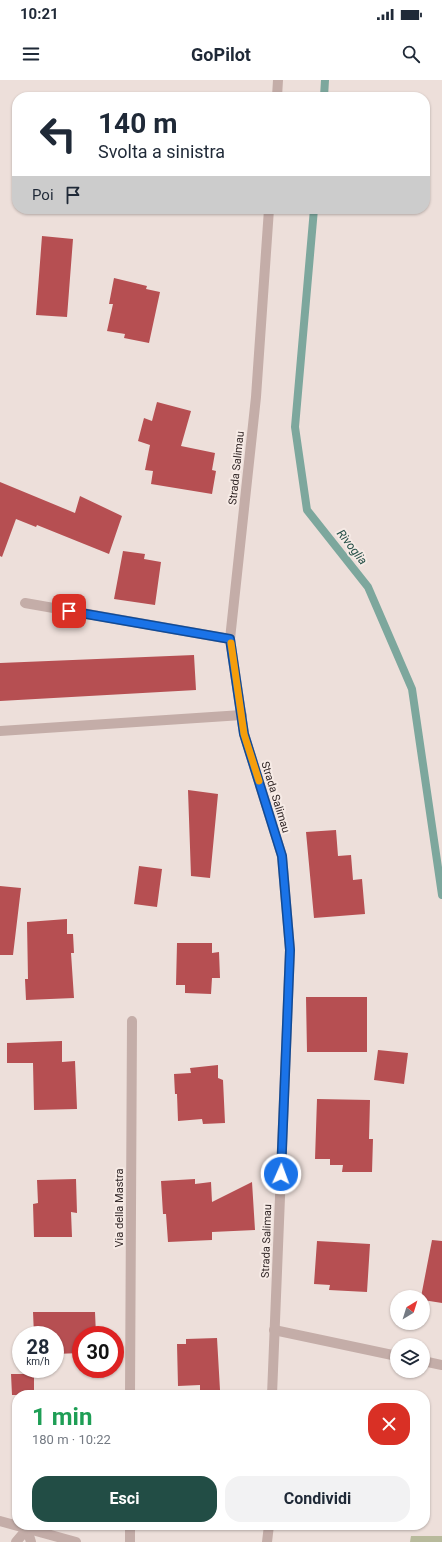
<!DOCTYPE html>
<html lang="it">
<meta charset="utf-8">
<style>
body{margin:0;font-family:Roboto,sans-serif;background:#f2f2f3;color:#1f2937;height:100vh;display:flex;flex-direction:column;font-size:15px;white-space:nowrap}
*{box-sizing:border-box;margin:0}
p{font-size:13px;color:#747a83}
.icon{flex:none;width:22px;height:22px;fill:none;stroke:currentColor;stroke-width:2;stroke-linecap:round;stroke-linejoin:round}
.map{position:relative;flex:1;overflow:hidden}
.details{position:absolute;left:12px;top:1310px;width:418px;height:140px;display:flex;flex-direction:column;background:#fff;border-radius:16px;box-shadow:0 1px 3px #0004}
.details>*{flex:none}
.hud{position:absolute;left:12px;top:12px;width:418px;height:122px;border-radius:16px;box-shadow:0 1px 3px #0004;background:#fff;color:#1f2937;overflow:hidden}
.needle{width:26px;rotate:38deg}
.buttons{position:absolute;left:390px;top:1210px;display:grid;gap:8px}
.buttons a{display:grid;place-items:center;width:40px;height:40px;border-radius:50%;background:#fff;box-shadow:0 1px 3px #0004;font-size:20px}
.speed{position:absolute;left:12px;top:1246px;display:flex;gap:8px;font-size:20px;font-weight:700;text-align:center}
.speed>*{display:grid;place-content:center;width:52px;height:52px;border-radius:50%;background:#fff;box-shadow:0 1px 3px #0004;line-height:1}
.speed small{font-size:10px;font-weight:400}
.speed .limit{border:6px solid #d22;background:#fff;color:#111}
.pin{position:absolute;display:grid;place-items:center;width:34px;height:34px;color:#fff;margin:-17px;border-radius:8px;box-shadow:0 2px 6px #0006}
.me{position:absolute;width:44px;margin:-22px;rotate:2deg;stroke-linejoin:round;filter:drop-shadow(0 0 3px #0008)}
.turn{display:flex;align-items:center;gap:14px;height:84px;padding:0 20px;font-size:18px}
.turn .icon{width:52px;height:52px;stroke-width:2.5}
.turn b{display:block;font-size:28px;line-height:34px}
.then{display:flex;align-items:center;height:38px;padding:0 20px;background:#0003;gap:8px;font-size:15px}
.round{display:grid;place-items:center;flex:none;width:42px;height:42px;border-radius:16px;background:#f2f2f3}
.headline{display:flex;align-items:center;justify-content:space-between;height:68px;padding:0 20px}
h1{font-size:24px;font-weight:700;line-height:30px;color:#1e9e55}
.action{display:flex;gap:8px;margin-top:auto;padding:8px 20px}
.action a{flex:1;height:46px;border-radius:16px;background:#224d45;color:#fff;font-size:16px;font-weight:700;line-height:46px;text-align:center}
.action a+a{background:#f2f2f3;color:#1f2937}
.status{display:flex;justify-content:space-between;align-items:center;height:28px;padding:0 20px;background:#fff;direction:ltr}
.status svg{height:11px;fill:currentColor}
header{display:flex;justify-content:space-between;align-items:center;height:52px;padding:0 20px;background:#fff;font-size:18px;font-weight:700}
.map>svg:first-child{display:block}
</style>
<div class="status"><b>10:21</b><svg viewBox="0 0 49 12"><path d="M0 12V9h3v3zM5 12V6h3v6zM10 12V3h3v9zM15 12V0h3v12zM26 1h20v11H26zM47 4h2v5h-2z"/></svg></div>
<header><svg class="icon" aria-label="menu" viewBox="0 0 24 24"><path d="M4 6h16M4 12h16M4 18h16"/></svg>GoPilot<svg class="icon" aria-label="search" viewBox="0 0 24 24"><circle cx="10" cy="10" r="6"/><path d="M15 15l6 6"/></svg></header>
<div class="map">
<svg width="442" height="1462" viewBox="0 0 442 1462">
<rect width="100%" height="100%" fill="#eddfda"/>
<path fill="#b8ba9c" d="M 411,1456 L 442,1456 L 442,1462 L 410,1462 Z"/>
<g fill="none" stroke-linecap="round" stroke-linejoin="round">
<path stroke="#7da79d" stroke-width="8" d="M 324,17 L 325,0
M 314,129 L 295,347 L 307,430 L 368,507 L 412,609 L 442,815"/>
</g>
<path fill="#b64f52" d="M 42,156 L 73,159 L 67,237 L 36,235 Z
M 114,198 L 147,206 L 146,209 L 160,212 L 149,263 L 124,258 L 125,254 L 107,251 L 113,224 L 109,224 Z
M 157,322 L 191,331 L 181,366 L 215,373 L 212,390 L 216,391 L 212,414 L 151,404 L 153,391 L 145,390 L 150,365 L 138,361 L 144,338 L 152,341 Z
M 0,402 L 75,433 L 80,416 L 122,436 L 109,474 L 37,445 L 36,447 L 16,439 L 2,477 L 0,476 Z
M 123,471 L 145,474 L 144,479 L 161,482 L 155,525 L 114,519 Z
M 194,575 L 196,610 L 0,621 L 0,583 Z
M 188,710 L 218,714 L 210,798 L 191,796 Z
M 336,750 L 338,776 L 351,775 L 353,800 L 362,799 L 365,834 L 314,838 L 306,752 Z
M 139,786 L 162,789 L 157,827 L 134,824 Z
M 0,806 L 21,808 L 13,875 L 0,875 Z
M 67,839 L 67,854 L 73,854 L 74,873 L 71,873 L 74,918 L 26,920 L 25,899 L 28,899 L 27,842 Z
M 177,863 L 212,863 L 212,873 L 219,872 L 220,898 L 212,898 L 211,914 L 185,913 L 185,905 L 176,905 Z
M 306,917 L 367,917 L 367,972 L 307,972 Z
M 62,961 L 62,982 L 75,981 L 77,1029 L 34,1030 L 33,983 L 7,983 L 7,963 Z
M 378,970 L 408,973 L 404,1004 L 374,1000 Z
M 218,985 L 218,998 L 223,1000 L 225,1043 L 203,1044 L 202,1039 L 178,1041 L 177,1014 L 175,1014 L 174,994 L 191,993 L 190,988 Z
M 317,1019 L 370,1020 L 369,1059 L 373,1059 L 372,1092 L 342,1092 L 343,1085 L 330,1085 L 330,1079 L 315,1079 Z
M 76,1099 L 77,1133 L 71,1132 L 72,1157 L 34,1157 L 33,1124 L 38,1123 L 37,1100 Z
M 195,1099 L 195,1104 L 211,1102 L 212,1122 L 252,1102 L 255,1150 L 212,1152 L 212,1160 L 168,1162 L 166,1134 L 163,1134 L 161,1101 Z
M 432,1160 L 442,1161 L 442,1223 L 423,1220 L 423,1217 L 421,1217 Z
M 317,1161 L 370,1164 L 367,1212 L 329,1210 L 330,1205 L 314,1204 Z
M 33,1232 L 95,1232 L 96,1255 L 81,1255 L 81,1273 L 55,1274 L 55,1255 L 34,1255 Z
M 217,1258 L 220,1310 L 200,1311 L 200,1305 L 178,1306 L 177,1264 L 186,1264 L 186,1259 Z
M 11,1294 L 34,1294 L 34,1315 L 12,1315 Z"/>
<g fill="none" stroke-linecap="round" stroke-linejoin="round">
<path stroke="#c4ada8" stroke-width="10" d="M 25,523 L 230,559
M 0,651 L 242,635
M 274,1250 L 397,1276
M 423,1281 L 442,1285
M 16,1462 L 27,1449"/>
<path stroke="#c4ada8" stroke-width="10" d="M 277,17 L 278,0
M 269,129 L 256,317 L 230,559 L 244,654 L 282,776 L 290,870 L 272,1315
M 130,1315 L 132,941
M 27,1449 L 31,1462
M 130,1462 L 130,1445
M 267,1462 L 269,1445"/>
<path stroke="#c4ada8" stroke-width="10" d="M 0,1441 L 76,1462"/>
</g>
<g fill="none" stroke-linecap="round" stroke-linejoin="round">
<g stroke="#114b97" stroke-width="10">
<path id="route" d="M 69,531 L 230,559 L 244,654 L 282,776 L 290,870 L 281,1094"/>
</g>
<use href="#route" stroke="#1a73e8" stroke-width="7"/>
<path stroke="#f59e0b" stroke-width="7" d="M 231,563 L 244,654 L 259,701"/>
</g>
<g text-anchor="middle" stroke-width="4" stroke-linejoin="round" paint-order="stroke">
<g font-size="11" fill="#322727" stroke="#f6eae5">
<text transform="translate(236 388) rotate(-84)" y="4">Strada Salimau</text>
<text transform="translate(276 717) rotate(73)" y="4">Strada Salimau</text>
<text transform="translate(119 1128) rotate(-90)" y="4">Via della Mastra</text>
<text transform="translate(266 1161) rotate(-88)" y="4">Strada Salimau</text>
</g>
<g font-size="12" font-style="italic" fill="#224d45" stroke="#f6eae5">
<text transform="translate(352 467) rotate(52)" y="4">Rivoglia</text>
</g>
</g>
</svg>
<div class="buttons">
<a><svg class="needle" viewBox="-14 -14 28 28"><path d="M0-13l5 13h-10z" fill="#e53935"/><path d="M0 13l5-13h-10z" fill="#747a83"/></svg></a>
<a><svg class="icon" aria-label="layers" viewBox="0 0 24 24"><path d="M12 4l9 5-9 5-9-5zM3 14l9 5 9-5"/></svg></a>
</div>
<div class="speed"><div>28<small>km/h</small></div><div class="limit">30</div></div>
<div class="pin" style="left:69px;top:531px;background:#d93025"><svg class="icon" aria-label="arrive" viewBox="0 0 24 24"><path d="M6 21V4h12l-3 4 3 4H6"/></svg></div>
<svg class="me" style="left:281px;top:1094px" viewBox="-20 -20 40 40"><circle r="17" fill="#1a73e8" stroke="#fff" stroke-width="3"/><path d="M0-11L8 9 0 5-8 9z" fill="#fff"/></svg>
<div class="hud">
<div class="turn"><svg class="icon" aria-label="left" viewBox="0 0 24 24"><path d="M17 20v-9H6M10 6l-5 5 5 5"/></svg><div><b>140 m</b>Svolta a sinistra</div></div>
<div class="then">Poi<svg class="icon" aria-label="arrive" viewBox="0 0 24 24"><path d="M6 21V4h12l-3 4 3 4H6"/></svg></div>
</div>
<section class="details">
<div class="headline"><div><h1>1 min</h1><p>180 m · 10:22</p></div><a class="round" style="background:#d93025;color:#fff"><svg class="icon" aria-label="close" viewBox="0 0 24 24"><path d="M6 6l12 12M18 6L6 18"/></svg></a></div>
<div class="action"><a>Esci</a><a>Condividi</a></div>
</section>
</div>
